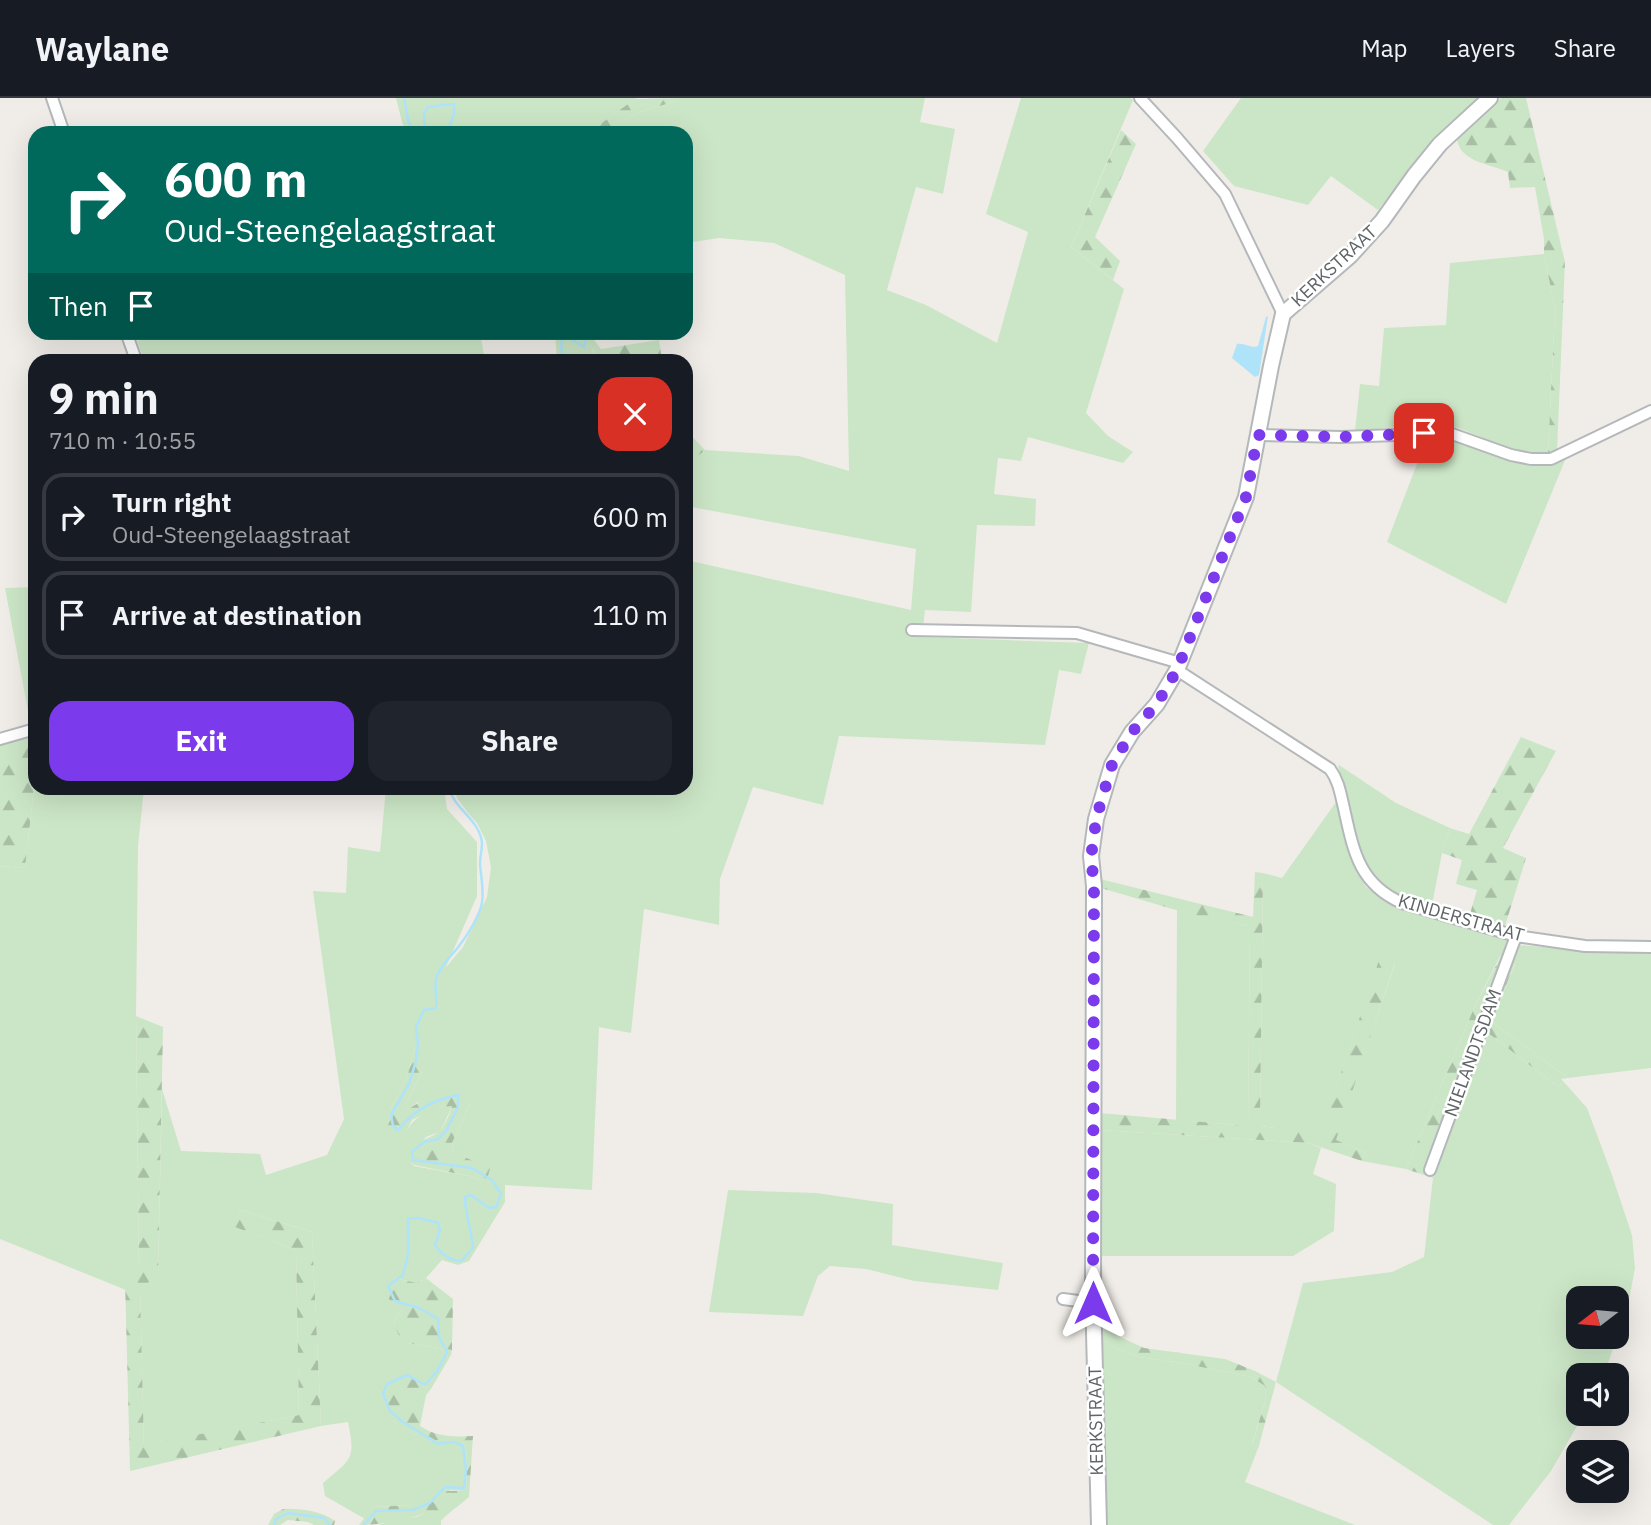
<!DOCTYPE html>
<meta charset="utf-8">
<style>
body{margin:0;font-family:"IBM Plex Sans",sans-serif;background:#20242c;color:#f1f3f6;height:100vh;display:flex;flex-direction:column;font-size:26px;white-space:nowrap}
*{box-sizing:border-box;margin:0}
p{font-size:23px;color:#9ea1a6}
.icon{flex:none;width:38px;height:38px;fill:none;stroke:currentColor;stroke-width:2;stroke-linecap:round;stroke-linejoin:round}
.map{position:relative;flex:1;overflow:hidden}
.panel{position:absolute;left:28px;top:256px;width:665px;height:441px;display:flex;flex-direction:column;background:#171b24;border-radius:21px;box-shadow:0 7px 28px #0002}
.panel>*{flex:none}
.top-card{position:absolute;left:28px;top:28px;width:665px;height:214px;border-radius:21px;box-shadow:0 7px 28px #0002;background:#00695c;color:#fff;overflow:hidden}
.needle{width:46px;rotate:254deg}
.buttons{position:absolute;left:1566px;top:1188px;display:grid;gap:14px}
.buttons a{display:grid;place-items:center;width:63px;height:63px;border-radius:14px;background:#171b24;box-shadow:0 7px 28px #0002;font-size:35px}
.pin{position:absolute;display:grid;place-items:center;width:60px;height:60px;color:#fff;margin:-30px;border-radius:14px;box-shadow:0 4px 10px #0006}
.me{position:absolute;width:77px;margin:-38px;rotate:0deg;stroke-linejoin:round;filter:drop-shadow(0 0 5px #0008)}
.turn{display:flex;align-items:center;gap:24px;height:147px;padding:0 21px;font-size:32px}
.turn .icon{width:91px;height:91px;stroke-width:2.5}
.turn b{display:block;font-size:49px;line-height:60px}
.then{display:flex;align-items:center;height:66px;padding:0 21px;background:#0003;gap:14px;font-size:26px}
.round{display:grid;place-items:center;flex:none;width:74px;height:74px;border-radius:21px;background:#20242c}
.head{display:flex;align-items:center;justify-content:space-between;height:119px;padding:0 21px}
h1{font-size:42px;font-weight:700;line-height:52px}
.action{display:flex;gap:14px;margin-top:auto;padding:14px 21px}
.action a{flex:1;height:80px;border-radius:21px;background:#7c3aed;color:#fff;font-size:28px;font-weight:700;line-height:80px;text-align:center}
.action a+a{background:#20242c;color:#f1f3f6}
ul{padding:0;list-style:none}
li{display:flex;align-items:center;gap:21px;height:88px;margin:0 14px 10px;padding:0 7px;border:4px solid #363941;border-radius:21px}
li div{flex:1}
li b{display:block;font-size:26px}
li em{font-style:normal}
header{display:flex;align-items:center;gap:42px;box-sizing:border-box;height:98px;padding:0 35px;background:#171b24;border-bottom:2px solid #363941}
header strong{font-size:33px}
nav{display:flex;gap:38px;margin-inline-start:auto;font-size:24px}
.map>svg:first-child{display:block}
</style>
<header>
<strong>Waylane</strong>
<nav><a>Map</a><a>Layers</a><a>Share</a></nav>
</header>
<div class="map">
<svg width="1651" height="1427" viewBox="0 0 1651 1427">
<defs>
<pattern id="forest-firs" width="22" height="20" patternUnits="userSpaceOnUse" patternTransform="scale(1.75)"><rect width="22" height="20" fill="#cbe6c6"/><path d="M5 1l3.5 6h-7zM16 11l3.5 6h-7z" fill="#a8bea5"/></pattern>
</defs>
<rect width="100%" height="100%" fill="#f0ede8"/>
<path fill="#cbe6c6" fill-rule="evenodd" d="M 396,0 L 637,0 L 588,35 L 407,35 L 402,24 Z
M 678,0 L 925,0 L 920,24 L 955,31 L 943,96 L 916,89 L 887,192 L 926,207 L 997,245 L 1028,134 L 986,116 L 1021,0 L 1130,0 L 1133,2 L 1071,149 L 1124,191 L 1086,315 L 1108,338 L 1133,354 L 1123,365 L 1028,339 L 1021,363 L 998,360 L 994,396 L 1036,401 L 1035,428 L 977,427 L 971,514 L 925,512 L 922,539 L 1089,545 L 1081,576 L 1059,572 L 1045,647 L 839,638 L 823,707 L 753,689 L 720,781 L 719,827 L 644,811 L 631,935 L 599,929 L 592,1092 L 505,1087 L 505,1104 L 469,1163 L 458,1167 L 442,1162 L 426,1180 L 417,1185 L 393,1180 L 402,1212 L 396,1218 L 394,1226 L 399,1238 L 407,1245 L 452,1252 L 451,1257 L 431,1291 L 415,1284 L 412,1273 L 393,1323 L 415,1337 L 418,1332 L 461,1343 L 465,1346 L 467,1357 L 466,1390 L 463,1393 L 450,1392 L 435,1405 L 425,1402 L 413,1407 L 373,1409 L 365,1421 L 325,1398 L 323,1385 C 351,1361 356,1362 348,1324 L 321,1328 L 312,1134 L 240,1112 L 236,1129 L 296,1152 L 299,1317 L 144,1348 L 140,1189 L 158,1177 L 162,991 L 181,1053 L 260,1056 L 266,1077 L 327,1057 L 344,1021 L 313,793 L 346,795 L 348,749 L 380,754 L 386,690 L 444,690 L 447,711 L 477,744 L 477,798 L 446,869 L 463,849 L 487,799 L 491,769 L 486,743 L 477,725 L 468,715 L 457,700 L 454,690 L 686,690 L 686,462 L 911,512 L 916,451 L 686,408 L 686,368 L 705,352 L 799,358 L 849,373 L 845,177 L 774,145 L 719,140 L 686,145 L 686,35 L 615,35 L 614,29 L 639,14 L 677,3 ZM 415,949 L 422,974 L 405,1007 L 407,1013 L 418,1004 L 471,1004 L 452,1045 L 454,1055 L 465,1061 L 483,1083 L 469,1078 L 414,1068 L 410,1064 L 426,1039 L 439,1034 L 444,1026 L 452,1008 C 436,1007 415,1017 407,1032 L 390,1011 L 407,979 Z
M 1241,0 L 1479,0 L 1418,60 L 1378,112 L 1331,78 L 1308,107 L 1234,88 L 1203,53 Z
M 1544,156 L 1555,211 L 1548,354 C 1523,360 1497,345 1474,336 C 1468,334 1461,330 1454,329 C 1422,324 1387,331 1355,333 L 1360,286 L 1379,288 L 1384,230 L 1446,227 L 1450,165 Z
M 163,234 L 480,235 L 485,262 L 144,262 L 137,243 Z
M 555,235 L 577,235 C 585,243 597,249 593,262 L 557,262 Z
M 1427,340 L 1451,341 L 1527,367 L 1549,366 L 1566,360 L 1506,506 L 1387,444 Z
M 35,489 L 35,624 L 30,624 L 5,490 Z
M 1339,667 L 1396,705 L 1450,730 L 1442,755 L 1432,807 C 1416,803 1399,800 1386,790 C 1358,771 1356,736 1349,707 C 1346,694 1342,682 1338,669 Z
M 35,681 L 35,690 L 144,690 L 138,748 L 136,918 L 139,1175 L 125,1181 L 126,1192 L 0,1141 L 0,768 L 25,770 Z
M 1336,704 L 1347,751 L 1366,789 L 1385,804 L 1502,840 L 1507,843 L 1508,848 L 1504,860 L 1500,858 L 1474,910 L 1406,1071 L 1362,1063 L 1365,1054 L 1335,1042 L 1395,866 L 1380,860 L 1321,1036 L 1260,1028 L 1263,775 L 1282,780 Z
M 1177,812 L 1250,828 L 1248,1028 L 1176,1022 Z
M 1518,847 L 1612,854 L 1651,854 L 1651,970 L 1568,980 L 1491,923 L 1515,867 L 1511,864 Z
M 1488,935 L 1558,989 L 1564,984 L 1587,1010 L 1612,1077 L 1632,1137 L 1635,1170 L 1630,1197 L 1617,1238 L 1617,1200 L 1578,1200 L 1578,1239 L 1617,1239 L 1604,1277 L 1578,1278 L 1578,1316 L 1584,1316 L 1551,1373 L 1509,1427 L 1493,1427 L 1276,1284 L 1303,1185 L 1392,1174 L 1424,1159 L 1433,1080 Z
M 1101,1032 L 1308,1045 L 1321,1050 L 1313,1076 L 1336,1086 L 1334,1133 L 1293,1158 L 1099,1158 Z
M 728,1092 L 816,1095 L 893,1106 L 892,1147 L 1003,1165 L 998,1192 L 914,1183 L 866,1171 L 830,1168 L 818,1178 L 803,1218 L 709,1214 Z
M 1099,1240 L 1116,1250 L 1138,1259 L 1176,1264 L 1251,1279 L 1265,1288 L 1266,1300 L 1252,1346 L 1259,1348 L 1245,1384 L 1355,1427 L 1104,1427 Z
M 435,1411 L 436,1427 L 378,1427 L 395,1422 L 416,1419 Z"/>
<path fill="url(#forest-firs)" d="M 678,0 L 677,3 L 639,14 L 614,29 L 615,35 L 609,35 L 608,34 L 606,35 L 588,35 L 635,1 Z
M 1501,0 L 1526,0 L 1565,164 L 1557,353 L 1548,354 L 1555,211 L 1544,156 L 1544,141 L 1535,89 L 1510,90 L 1508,74 C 1490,66 1460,64 1457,41 Z
M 1121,32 L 1136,46 L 1095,139 L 1120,163 L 1113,182 L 1071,149 Z
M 577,235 L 589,235 L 601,251 L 659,242 L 662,262 L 593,262 L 594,253 L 588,245 L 581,243 L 582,240 Z
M 686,332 L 705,352 L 686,368 Z
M 35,636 L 35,681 L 25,770 L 0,768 L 0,644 Z
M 1521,639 L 1556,653 L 1503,750 L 1526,760 L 1505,828 L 1469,819 L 1477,792 L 1456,786 L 1462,762 L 1442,755 L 1450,730 L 1469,736 Z
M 1255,774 L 1263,775 L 1260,1028 L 1321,1035 L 1380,859 L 1395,865 L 1336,1042 L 1365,1054 L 1362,1063 L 1308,1045 L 1101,1032 L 1100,1015 L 1248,1028 L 1250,828 L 1186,815 L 1101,790 L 1100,781 L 1253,819 Z
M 1501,858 L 1515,866 L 1491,923 L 1568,980 L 1561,981 L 1564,984 L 1558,989 L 1488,935 L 1433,1080 L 1406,1071 L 1474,910 Z
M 136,918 L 163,929 L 158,1178 L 140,1190 L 144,1347 L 299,1317 L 296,1152 L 235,1129 L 240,1112 L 312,1134 L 321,1328 L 130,1373 L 125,1181 L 139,1174 Z
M 420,948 L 422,974 L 405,1007 L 407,1012 C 423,1002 440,990 459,988 L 468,995 L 471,1004 L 452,1045 L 454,1054 L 490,1071 L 486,1084 L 469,1078 L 414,1067 L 410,1064 L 409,1056 C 417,1042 425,1043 437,1035 C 445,1029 449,1017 452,1008 L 440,1009 L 424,1016 L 412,1022 L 407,1032 L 398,1038 L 389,1031 L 387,1018 L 390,1011 L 407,979 L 415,949 Z
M 393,1180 L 417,1185 L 426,1180 L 453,1201 L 452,1252 L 406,1245 L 399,1238 L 394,1226 L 396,1218 L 402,1212 C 393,1205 385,1201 385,1188 Z
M 1099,1229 L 1144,1250 L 1225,1261 L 1255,1273 L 1276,1284 L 1259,1348 L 1252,1347 L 1266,1300 L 1265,1288 L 1251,1279 L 1176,1264 L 1138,1259 L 1116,1250 L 1099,1240 Z
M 412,1273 L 419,1277 L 416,1284 L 431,1291 L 426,1297 L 420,1328 C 436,1339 454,1339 473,1338 L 469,1399 C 459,1408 449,1414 441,1423 L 441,1427 L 436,1427 L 434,1412 C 411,1421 383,1427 359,1427 L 373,1409 L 413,1407 L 425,1401 L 435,1405 L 447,1393 L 463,1393 L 466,1390 L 467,1357 L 465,1346 L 460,1343 L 435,1342 L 418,1332 L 415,1337 C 396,1326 373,1312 381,1287 L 399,1277 Z
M 283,1411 C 299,1410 322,1413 335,1423 L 334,1427 L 314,1427 L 308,1424 L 288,1422 L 280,1427 L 268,1427 L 274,1416 Z"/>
<path fill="#aee3fa" d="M 1268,218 L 1259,277 L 1255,279 L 1232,260 L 1237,246 C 1244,244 1252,251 1258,248 L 1266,219 Z"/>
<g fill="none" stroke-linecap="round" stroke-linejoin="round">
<path stroke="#aee3fa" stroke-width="2.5" d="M 404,0 L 408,22 L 415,35
M 425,35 L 424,15 L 428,9 L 454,6 L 454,16 L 447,35
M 564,262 L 561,249 L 563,236 L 584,249 L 586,242 L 581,234
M 686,343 L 689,346 L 686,352
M 274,1427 L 276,1421 L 288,1415 L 324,1420 L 330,1427
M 364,1427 L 376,1413 L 413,1412 L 430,1405 L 445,1389 L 464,1390 L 466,1372 L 463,1348 L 454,1344 L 438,1346 L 403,1324 L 390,1313 L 383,1296 L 387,1286 L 407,1277 L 425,1287 L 438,1272 L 447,1254 L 439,1239 L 438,1221 L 419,1210 L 395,1203 L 388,1188 L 403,1177 L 408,1157 L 408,1121 L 418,1120 L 438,1125 L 440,1133 L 435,1147 C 443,1157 448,1162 461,1163 L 473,1150 C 472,1133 465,1116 465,1099 L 471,1097 L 489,1110 L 496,1109 L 501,1096 L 492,1082 L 472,1070 L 413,1062 L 412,1054 L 424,1044 L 438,1041 L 446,1033 L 458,1009 L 458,997 C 433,1002 414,1012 398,1032 L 393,1028 L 391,1017 L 409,986 L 416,963 L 418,946 L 416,929 L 424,912 L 436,910 C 438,900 433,889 437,878 C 441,866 452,858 459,848 C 467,838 480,817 482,805 C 484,792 481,779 480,766 C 480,759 482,752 482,745 C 480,722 454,711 449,690"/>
<g stroke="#b5b8bb" stroke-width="14">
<path id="minor" d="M 52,0 L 64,35
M 1140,0 L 1177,40 L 1225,96 L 1283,216
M 126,234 L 136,262
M 1258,337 L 1341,339 L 1424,336 L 1452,336 L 1511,357 L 1531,361 L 1551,361 L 1651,313
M 912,532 L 1077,535 L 1180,565
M 1177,572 L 1330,671 C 1338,682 1340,693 1343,706 C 1353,750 1357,785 1402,805 L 1516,838 L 1585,848 L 1651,849
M 0,641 L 35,631
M 1430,1072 L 1516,838
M 1063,1201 L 1093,1205"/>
</g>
<g stroke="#b5b8bb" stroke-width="18">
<path id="tertiary" d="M 1099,1427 L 1093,1196 L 1094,788 L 1091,758 L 1096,721 L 1112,667 L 1132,634 L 1157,606 L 1177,572 L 1246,399 L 1271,268 L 1283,216 L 1350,158 L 1382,123 L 1414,78 L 1440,46 L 1490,0"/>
</g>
<use href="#minor" stroke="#fff" stroke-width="10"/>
<use href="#tertiary" stroke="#fff" stroke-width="14"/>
</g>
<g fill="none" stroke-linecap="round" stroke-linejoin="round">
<path stroke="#7c3aed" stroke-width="12" stroke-dasharray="0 21.6" d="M 1093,1205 L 1094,788 L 1091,758 L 1094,739 L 1096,721 L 1112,667 L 1132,634 L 1157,606 L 1177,572 L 1246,399 L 1258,337 L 1340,339 L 1424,335"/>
</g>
<g text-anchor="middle" stroke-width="5" stroke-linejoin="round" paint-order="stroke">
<g font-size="18" fill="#5f6467" stroke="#fff">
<text transform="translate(1334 168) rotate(-43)" y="6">KERKSTRAAT</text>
<text transform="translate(1461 820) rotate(16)" y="6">KINDERSTRAAT</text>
<text transform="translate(1473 955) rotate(-70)" y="6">NIELANDTSDAM</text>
<text transform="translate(1096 1323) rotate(-91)" y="6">KERKSTRAAT</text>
</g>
</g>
</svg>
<div class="buttons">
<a><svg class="needle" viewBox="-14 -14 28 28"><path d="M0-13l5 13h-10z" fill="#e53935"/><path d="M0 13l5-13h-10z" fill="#9ea1a6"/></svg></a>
<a><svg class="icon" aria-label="sound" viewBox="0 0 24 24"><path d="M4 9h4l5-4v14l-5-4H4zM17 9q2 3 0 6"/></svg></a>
<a><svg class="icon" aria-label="layers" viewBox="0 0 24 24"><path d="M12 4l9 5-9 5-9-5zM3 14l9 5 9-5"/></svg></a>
</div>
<div class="pin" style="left:1424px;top:335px;background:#d93025"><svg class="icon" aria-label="arrive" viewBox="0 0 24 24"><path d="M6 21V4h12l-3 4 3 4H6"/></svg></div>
<svg class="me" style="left:1093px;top:1205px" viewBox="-20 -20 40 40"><path d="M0-17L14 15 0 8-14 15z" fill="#7c3aed" stroke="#fff" stroke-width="4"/></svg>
<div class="top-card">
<div class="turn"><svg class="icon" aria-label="right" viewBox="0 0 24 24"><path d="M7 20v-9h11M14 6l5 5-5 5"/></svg><div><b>600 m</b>Oud-Steengelaagstraat</div></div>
<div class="then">Then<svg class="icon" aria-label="arrive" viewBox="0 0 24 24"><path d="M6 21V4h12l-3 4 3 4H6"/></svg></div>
</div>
<section class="panel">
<div class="head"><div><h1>9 min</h1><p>710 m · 10:55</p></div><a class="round" style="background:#d93025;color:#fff"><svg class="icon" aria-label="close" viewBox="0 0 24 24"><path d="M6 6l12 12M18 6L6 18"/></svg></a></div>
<ul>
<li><svg class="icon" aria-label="right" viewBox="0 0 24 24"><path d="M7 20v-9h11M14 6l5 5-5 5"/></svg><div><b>Turn right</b><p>Oud-Steengelaagstraat</p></div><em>600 m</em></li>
<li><svg class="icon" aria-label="arrive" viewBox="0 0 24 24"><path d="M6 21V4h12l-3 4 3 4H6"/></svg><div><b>Arrive at destination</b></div><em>110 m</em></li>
</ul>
<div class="action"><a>Exit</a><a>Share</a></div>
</section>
</div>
